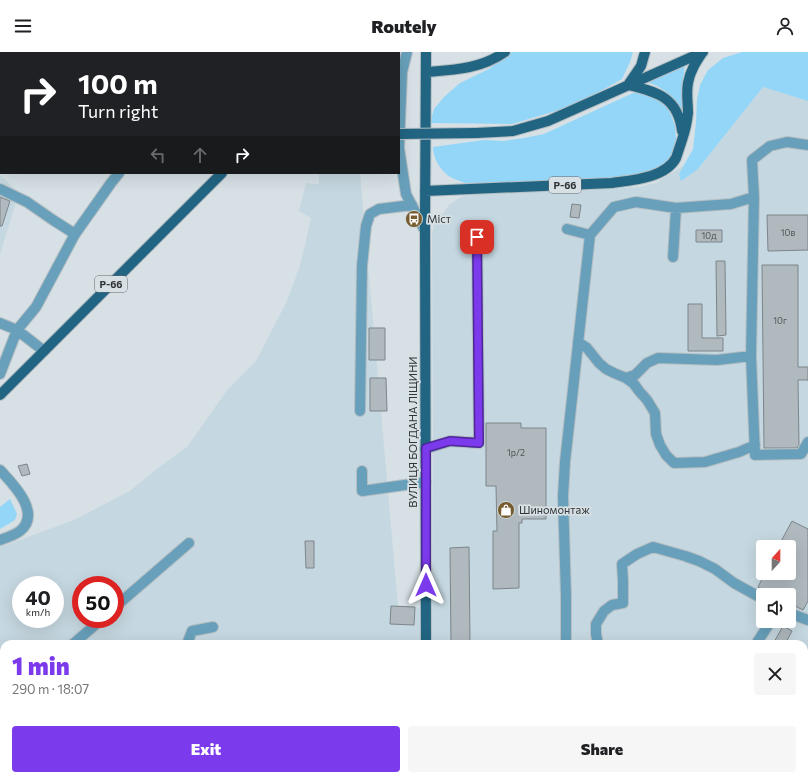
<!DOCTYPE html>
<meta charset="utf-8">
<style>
body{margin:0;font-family:Commissioner,sans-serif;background:#f6f6f6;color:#202124;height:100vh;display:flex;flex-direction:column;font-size:15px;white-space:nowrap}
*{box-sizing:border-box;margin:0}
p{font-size:13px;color:#757577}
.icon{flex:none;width:22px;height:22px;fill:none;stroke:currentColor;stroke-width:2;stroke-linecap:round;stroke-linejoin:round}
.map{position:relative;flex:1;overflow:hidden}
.panel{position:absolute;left:0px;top:588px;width:808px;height:140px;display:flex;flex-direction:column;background:#fff;border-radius:12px 12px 0 0;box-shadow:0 4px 16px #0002}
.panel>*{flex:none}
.guide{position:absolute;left:0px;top:0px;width:400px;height:122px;box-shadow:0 4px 16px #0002;background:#202124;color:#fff;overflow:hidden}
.needle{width:26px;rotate:21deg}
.buttons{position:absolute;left:756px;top:488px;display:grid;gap:8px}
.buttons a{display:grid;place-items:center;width:40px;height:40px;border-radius:4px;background:#fff;box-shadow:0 4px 16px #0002;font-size:20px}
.speed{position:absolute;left:12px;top:524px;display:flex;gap:8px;font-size:20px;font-weight:700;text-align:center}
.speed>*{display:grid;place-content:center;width:52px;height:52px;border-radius:50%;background:#fff;box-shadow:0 4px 16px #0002;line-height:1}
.speed small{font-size:10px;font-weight:400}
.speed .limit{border:6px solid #d22;background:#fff;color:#111}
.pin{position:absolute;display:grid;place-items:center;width:34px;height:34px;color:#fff;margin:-17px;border-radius:8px;box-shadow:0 2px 6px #0006}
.me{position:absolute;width:44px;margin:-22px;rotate:0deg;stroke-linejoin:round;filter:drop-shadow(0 0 3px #0008)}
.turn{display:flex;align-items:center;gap:14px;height:84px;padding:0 12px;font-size:18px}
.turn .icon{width:52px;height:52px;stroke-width:2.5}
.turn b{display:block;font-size:28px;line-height:34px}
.lanes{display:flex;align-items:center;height:38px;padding:0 12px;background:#0003;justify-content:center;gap:20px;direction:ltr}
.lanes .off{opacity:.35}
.round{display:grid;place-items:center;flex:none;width:42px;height:42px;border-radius:4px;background:#f6f6f6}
.summary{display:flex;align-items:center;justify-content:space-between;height:68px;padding:0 12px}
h1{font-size:24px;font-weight:800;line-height:30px;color:#7c3aed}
.cta{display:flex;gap:8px;margin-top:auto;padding:8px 12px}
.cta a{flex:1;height:46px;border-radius:4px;background:#7c3aed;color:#fff;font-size:16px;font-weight:800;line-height:46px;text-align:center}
.cta a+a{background:#f6f6f6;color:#202124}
header{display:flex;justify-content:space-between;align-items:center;height:52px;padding:0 12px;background:#fff;font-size:18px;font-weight:800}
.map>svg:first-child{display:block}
</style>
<header><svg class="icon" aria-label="menu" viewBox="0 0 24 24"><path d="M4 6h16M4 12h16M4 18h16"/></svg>Routely<svg class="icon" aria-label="person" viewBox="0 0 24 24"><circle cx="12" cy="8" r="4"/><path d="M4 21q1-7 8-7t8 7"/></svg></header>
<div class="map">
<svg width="808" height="728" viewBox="0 0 808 728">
<rect width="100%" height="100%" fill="#d6e0e5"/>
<path fill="#c5d7e0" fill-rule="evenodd" d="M 0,0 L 252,0 L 251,1 L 1,1 L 1,33 L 0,33 Z
M 763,35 L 808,49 L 808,728 L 434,728 L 434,724 L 804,724 L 804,592 L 432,592 L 432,535 L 433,374 L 432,182 L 434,173 L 450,152 L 461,145 L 476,141 L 498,140 L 590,138 L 639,135 L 656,131 L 683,114 L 697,109 L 698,117 ZM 763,495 L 789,495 L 789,521 L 763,521 ZM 763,543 L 789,543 L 789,569 L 763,569 Z
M 319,121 L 360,121 L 398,554 L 421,556 L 420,592 L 4,592 L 4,724 L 413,724 L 413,728 L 0,728 L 0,494 L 9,492 L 74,468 L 130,439 L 158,416 L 187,395 L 228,337 L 256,309 L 287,249 L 299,217 L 305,193 L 311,166 L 299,159 L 306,131 L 319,132 ZM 21,533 L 55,533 L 55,567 L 21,567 ZM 81,533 L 115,533 L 115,567 L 81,567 Z
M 0,123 L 19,141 L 0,202 Z"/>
<path fill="#94d6f7" d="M 512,0 L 633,0 L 630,10 L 622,27 L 592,44 L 559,58 L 512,72 L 430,71 L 434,57 L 444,45 L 460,31 L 489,17 Z
M 742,0 L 808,0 L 808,49 L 763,35 L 698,117 L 681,129 L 679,122 L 693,97 L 696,70 L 697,48 L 700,33 L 708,18 L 723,6 Z
M 685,14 L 683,27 L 684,63 C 674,46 666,36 647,30 Z
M 633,41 L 638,41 L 648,44 L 659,48 L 667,55 L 671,63 L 675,74 L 676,86 L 675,100 L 663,115 L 656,119 L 614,129 L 465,131 C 460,129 454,127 450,125 C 440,118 433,106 433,95 L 484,88 L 503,89 L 524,86 L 544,82 Z
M 10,447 L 17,462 L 15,468 L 0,477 L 0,455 Z"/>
<path fill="#afb9be" stroke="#7c858a" d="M 0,145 L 10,149 L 2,174 L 0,174 Z
M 572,152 L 581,153 L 579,166 L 570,165 Z
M 767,163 L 808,163 L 808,198 L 768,199 Z
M 696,178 L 722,178 L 722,190 L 696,190 Z
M 716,209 L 725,209 L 726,283 L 717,284 Z
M 762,213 L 798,213 L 798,315 L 808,315 L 808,328 L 798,328 L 799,393 L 797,396 L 764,396 Z
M 688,252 L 702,252 L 702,286 L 723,286 L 723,299 L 688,299 Z
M 369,276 L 385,276 L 385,308 L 369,308 Z
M 370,326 L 386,326 L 387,359 L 370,359 Z
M 486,371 L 521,371 L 521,376 L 546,376 L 546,467 L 522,467 L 522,471 L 519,471 L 519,536 L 493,537 L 493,479 L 497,479 L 496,434 L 486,434 Z
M 27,412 L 30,422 L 22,424 L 18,414 Z
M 792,469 L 808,477 L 808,549 L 803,558 L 789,551 L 789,543 L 774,543 L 758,535 L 765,521 L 789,521 L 789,495 L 778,495 Z
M 305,489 L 314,489 L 314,516 L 306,516 Z
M 469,495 L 470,592 L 451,592 L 450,496 Z
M 391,554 L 415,555 L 414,573 L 390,572 Z
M 783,574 L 792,579 L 785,592 L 773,592 Z"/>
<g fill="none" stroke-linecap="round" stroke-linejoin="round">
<g stroke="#b5bec2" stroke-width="12">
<path id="minor" d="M 407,0 L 402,20 L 399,96 L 406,142 L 425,179
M 176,1 L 176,0
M 0,45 L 1,45
M 808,93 L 787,90 L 770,94 L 752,108 L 754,145 L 751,304 L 755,403 L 801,402 L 808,390
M 0,137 L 27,150 L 53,168 L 75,182
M 567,177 L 590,183
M 673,205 L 676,156
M 0,271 L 17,278 L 44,299
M 578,290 L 587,296 L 599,311 L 606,317 L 614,321 L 626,326 L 634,332 L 639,339 L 647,348 L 655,361 L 656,382 L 660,393 L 666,403 L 674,411 L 705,410 L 739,400 L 755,393
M 0,322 L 17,278 L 36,255 L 75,182 L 111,131 L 119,121
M 626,326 L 635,323 L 647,311 L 658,306 L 717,308 L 751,304
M 360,359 L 362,214 L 366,174 L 370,162 L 379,157 L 412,153
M 425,397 L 450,389 L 479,391 L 477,185
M 0,418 C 13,432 42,461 20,479 C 15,483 6,486 0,488
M 362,419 L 362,439 L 426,430
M 115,555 L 189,491
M 789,561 L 808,568
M 73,592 L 102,567
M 187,592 L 192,579 L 213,575
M 566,592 L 566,544 L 563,444 L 565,410 L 590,183 L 614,155 L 636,150 L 676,156 L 731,152 L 754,145
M 598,592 L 596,582 L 596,572 L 604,559 L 612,553 L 623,551 L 623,529 L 622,512 L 637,502 L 653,495 L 685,504 L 699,509 L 715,517 L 734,531 L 763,547
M 756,592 L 771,569
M 0,617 L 4,625
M 43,724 L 44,728
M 153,724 L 154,728
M 210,724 L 210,728
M 781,724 L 789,728
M 255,728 L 255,724
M 405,728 L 405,724
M 663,728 L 663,724
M 749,728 L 755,724"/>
</g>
<g stroke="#b5bec2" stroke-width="12">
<path id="major" d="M 426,0 L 425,168 L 426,592
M 426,20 C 454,18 481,17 505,0
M 628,33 C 658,40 678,46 682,79
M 628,33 L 641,14 L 645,0
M 476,81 L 513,79 L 548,69 L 703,0
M 425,139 L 612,131 C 633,128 665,126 676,106 C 678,100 680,94 682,88 C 685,79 687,71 688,61 C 688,51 686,41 688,31 C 690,19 696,10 702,1
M 0,343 L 222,121
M 427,724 L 427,728"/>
</g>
<path stroke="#939a9e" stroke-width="1.5" stroke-dasharray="2 2" stroke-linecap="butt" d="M 322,728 L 322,724"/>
<use href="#minor" stroke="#68a0bb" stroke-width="10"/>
<use href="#major" stroke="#216582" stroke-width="10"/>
<g stroke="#b5bec2" stroke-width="12" stroke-linecap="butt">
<path id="major-bridge" d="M 399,82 L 476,81"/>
</g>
<use href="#major-bridge" stroke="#216582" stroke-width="10"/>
</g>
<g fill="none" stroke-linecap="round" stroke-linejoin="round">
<g stroke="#51269a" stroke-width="10">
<path id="route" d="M 426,533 L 426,396 L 450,389 L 479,391 L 477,185"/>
</g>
<use href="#route" stroke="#7c3aed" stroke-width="7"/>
</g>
<defs>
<g id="bus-disc" transform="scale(0.9)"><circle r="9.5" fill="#765c2e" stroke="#d6e0e5"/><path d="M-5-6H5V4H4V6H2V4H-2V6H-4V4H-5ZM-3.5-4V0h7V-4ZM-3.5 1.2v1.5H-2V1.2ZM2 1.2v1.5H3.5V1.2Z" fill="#fff"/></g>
<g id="shop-disc" transform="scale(0.9)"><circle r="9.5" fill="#765c2e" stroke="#d6e0e5"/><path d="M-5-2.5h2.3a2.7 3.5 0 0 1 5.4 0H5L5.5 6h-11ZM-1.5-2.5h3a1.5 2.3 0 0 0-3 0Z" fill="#fff"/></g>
</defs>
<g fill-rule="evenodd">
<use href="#bus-disc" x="414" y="167"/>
<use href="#shop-disc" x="506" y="458"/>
</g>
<g text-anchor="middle" stroke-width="3.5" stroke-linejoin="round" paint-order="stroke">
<g font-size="9" fill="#505659">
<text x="788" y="184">10в</text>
<text x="709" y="187">10д</text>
<text x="780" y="272">10г</text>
<text x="516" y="404">1р/2</text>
</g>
<g fill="#d6e0e5" stroke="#62686b" stroke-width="1">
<rect x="549" y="125" width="32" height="16" rx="3"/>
<rect x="95" y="224" width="32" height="16" rx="3"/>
</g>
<g font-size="10" font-weight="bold" fill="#313537">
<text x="565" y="137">Р-66</text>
<text x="111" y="236">Р-66</text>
</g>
<g font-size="11" fill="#313537" stroke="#d6e0e5" text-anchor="start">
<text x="427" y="171">Міст</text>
<text x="519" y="462">Шиномонтаж</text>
</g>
<g font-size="11" fill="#313537" stroke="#d6e0e5">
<text transform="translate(413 380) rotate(-90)" y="4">ВУЛИЦЯ БОГДАНА ЛІЩИНИ</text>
</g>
</g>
</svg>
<div class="buttons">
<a><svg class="needle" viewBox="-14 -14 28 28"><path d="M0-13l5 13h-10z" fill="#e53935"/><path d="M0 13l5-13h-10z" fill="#757577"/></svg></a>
<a><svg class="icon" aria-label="sound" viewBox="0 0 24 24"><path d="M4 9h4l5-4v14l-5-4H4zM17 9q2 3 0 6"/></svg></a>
</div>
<div class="speed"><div>40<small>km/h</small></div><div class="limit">50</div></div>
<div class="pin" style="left:477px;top:185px;background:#d93025"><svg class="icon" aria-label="arrive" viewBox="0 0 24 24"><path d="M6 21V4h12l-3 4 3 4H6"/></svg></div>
<svg class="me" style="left:426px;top:533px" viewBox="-20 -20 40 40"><path d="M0-17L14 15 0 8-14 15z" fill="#7c3aed" stroke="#fff" stroke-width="4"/></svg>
<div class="guide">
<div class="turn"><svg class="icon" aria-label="right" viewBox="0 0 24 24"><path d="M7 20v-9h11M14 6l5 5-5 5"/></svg><div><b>100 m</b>Turn right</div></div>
<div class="lanes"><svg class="icon off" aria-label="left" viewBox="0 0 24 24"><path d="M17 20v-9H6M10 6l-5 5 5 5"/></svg><svg class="icon off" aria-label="ahead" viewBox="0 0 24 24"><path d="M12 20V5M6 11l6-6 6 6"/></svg><svg class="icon" aria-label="right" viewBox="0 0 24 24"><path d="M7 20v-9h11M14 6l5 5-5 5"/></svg></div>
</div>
<section class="panel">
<div class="summary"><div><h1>1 min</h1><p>290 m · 18:07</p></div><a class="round"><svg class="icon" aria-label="close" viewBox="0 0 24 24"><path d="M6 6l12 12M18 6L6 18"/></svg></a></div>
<div class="cta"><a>Exit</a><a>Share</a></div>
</section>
</div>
